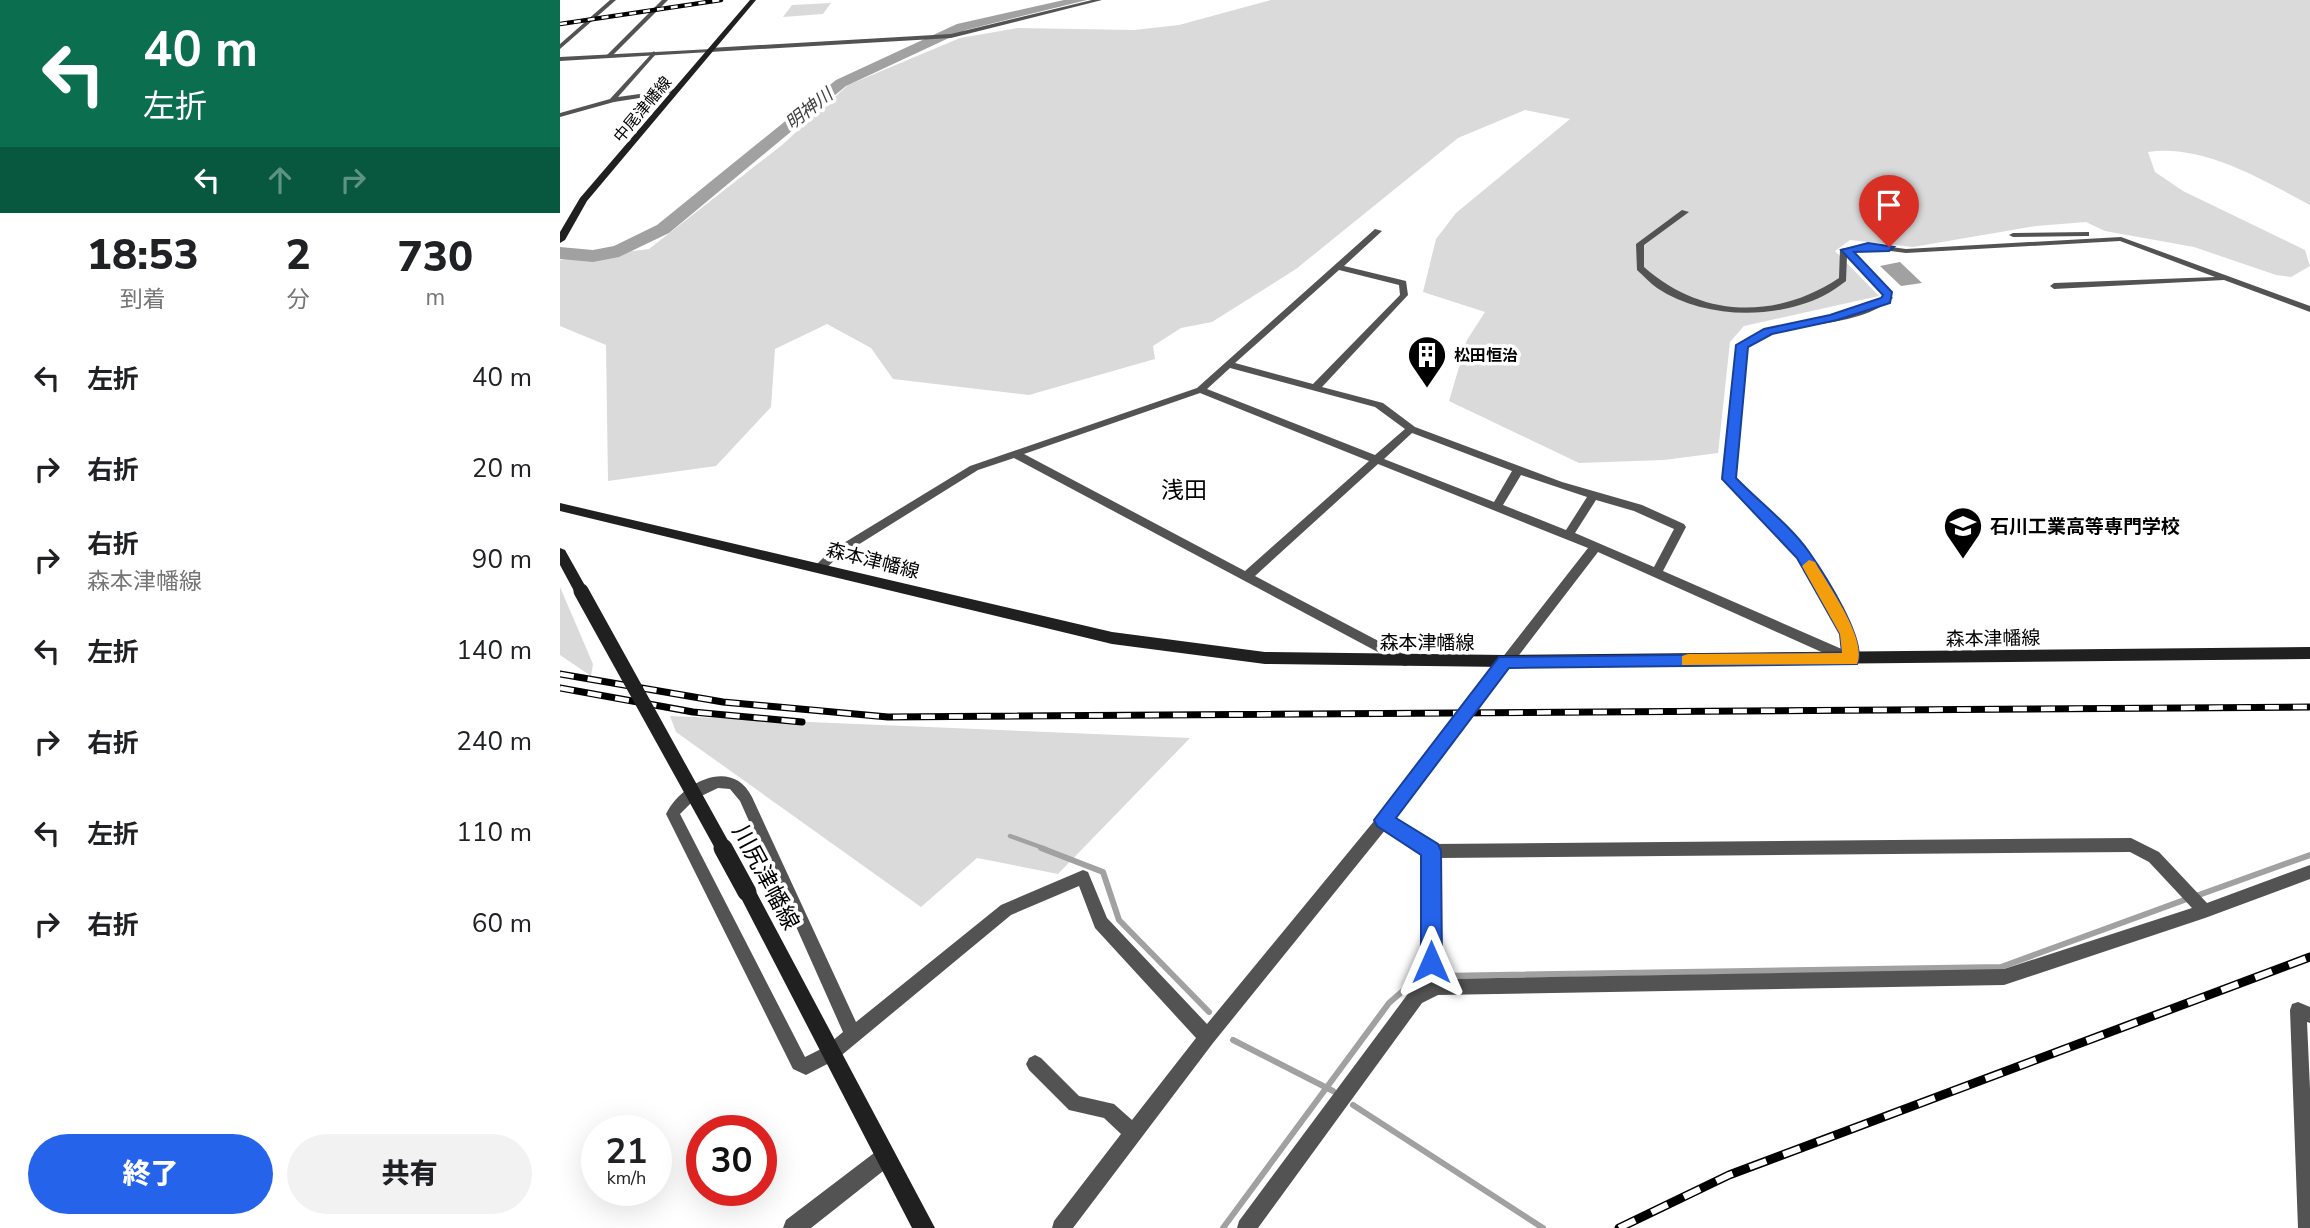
<!DOCTYPE html>
<html lang="ja">
<meta charset="utf-8">
<style>
body{margin:0;font-family:"Nunito Sans","Noto Sans JP",sans-serif;background:#f2f2f2;color:#202124;height:100vh;display:flex;flex-direction:column;font-size:26px;white-space:nowrap}
*{box-sizing:border-box;margin:0}
p{font-size:23px;color:#757577}
.icon{flex:none;width:38px;height:38px;fill:none;stroke:currentColor;stroke-width:2;stroke-linecap:round;stroke-linejoin:round}
.map{position:relative;flex:1;overflow:hidden}
.details{display:flex;flex-direction:column;background:#fff;width:560px}
.details>*{flex:none}
.guide{background:#0b6e4f;color:#fff;overflow:hidden}
.speed{position:absolute;left:21px;top:1115px;display:flex;gap:14px;font-size:35px;font-weight:700;text-align:center}
.speed>*{display:grid;place-content:center;width:91px;height:91px;border-radius:50%;background:#fff;box-shadow:0 7px 28px #0002;line-height:1}
.speed small{font-size:18px;font-weight:400}
.speed .limit{border:10px solid #d22;background:#fff;color:#111}
.pin{position:absolute;display:grid;place-items:center;width:60px;height:60px;color:#fff;margin:-72px -30px;border-radius:50% 50% 50% 0;rotate:-45deg;box-shadow:0 0 7px #0007}
.pin .icon{rotate:45deg}
.me{position:absolute;width:77px;margin:-38px;rotate:0deg;stroke-linejoin:round;filter:drop-shadow(0 0 5px #0008)}
.turn{display:flex;align-items:center;gap:24px;height:147px;padding:0 28px;font-size:32px}
.turn .icon{width:91px;height:91px;stroke-width:2.5}
.turn b{display:block;font-size:49px;line-height:60px}
.lanes{display:flex;align-items:center;height:66px;padding:0 28px;background:#0003;justify-content:center;gap:35px;direction:ltr}
.lanes .off{opacity:.35}
.eta{display:flex;justify-content:space-evenly;align-items:center;height:119px;text-align:center}
.eta b{font-size:42px;font-weight:800;line-height:49px}
.cta{display:flex;gap:14px;margin-top:auto;padding:14px 28px}
.cta a{flex:1;height:80px;border-radius:42px;background:#2563eb;color:#fff;font-size:28px;font-weight:800;line-height:80px;text-align:center}
.cta a+a{background:#f2f2f2;color:#202124}
ul{padding:0;list-style:none}
li{display:flex;align-items:center;gap:21px;height:91px;padding:0 28px}
li div{flex:1}
li b{display:block;font-size:26px}
li em{font-style:normal}
main{display:flex;flex:1;min-height:0}
.map>svg:first-child{display:block}
</style>
<main>
<section class="details">
<div class="guide">
<div class="turn"><svg class="icon" aria-label="left" viewBox="0 0 24 24"><path d="M17 20v-9H6M10 6l-5 5 5 5"/></svg><div><b>40 m</b>左折</div></div>
<div class="lanes"><svg class="icon" aria-label="left" viewBox="0 0 24 24"><path d="M17 20v-9H6M10 6l-5 5 5 5"/></svg><svg class="icon off" aria-label="ahead" viewBox="0 0 24 24"><path d="M12 20V5M6 11l6-6 6 6"/></svg><svg class="icon off" aria-label="right" viewBox="0 0 24 24"><path d="M7 20v-9h11M14 6l5 5-5 5"/></svg></div>
</div>
<div class="eta">
<div><b>18:53</b><p>到着</p></div>
<div><b>2</b><p>分</p></div>
<div><b>730</b><p>m</p></div>
</div>
<ul>
<li><svg class="icon" aria-label="left" viewBox="0 0 24 24"><path d="M17 20v-9H6M10 6l-5 5 5 5"/></svg><div><b>左折</b></div><em>40 m</em></li>
<li><svg class="icon" aria-label="right" viewBox="0 0 24 24"><path d="M7 20v-9h11M14 6l5 5-5 5"/></svg><div><b>右折</b></div><em>20 m</em></li>
<li><svg class="icon" aria-label="right" viewBox="0 0 24 24"><path d="M7 20v-9h11M14 6l5 5-5 5"/></svg><div><b>右折</b><p>森本津幡線</p></div><em>90 m</em></li>
<li><svg class="icon" aria-label="left" viewBox="0 0 24 24"><path d="M17 20v-9H6M10 6l-5 5 5 5"/></svg><div><b>左折</b></div><em>140 m</em></li>
<li><svg class="icon" aria-label="right" viewBox="0 0 24 24"><path d="M7 20v-9h11M14 6l5 5-5 5"/></svg><div><b>右折</b></div><em>240 m</em></li>
<li><svg class="icon" aria-label="left" viewBox="0 0 24 24"><path d="M17 20v-9H6M10 6l-5 5 5 5"/></svg><div><b>左折</b></div><em>110 m</em></li>
<li><svg class="icon" aria-label="right" viewBox="0 0 24 24"><path d="M7 20v-9h11M14 6l5 5-5 5"/></svg><div><b>右折</b></div><em>60 m</em></li>
</ul>
<div class="cta"><a>終了</a><a>共有</a></div>
</section>
<div class="map">
<svg width="1750" height="1228" viewBox="0 0 1750 1228">
<rect width="100%" height="100%" fill="#fff"/>
<path fill="#dadada" d="M 711,0 L 1750,0 L 1750,205 C 1702,180 1644,144 1588,152 L 1595,172 L 1623,191 L 1745,250 L 1750,266 L 1731,277 L 1716,275 L 1634,247 L 1545,231 L 1526,222 L 1476,226 L 1353,247 L 1290,240 L 1275,251 L 1319,296 L 1184,326 L 1170,342 L 1158,453 L 1104,460 L 1019,463 L 889,401 L 907,340 L 925,312 L 863,292 L 876,239 L 896,213 L 1010,119 L 965,110 L 898,138 L 736,269 L 652,322 L 621,328 L 593,346 L 595,359 L 469,395 L 333,379 L 311,348 L 267,324 L 215,349 L 211,407 L 156,466 L 48,481 L 46,345 L 0,326 L 0,260 L 89,249 L 222,145 L 288,85 L 400,38 L 458,28 L 574,30 L 619,25 Z
M 271,3 L 263,14 L 223,17 L 232,5 Z
M 0,587 L 33,664 L 31,676 L 0,655 Z
M 110,716 L 630,738 L 498,874 L 417,858 L 361,907 L 116,732 Z"/>
<path fill="#a1a1a1" d="M 1340,262 L 1362,283 L 1341,286 L 1320,266 Z"/>
<g fill="none" stroke-linecap="round" stroke-linejoin="round">
<path stroke="#a1a1a1" stroke-width="4.5" d="M 450,836 L 486,849"/>
<path stroke="#a1a1a1" stroke-width="6" d="M 481,848 L 543,872 L 559,920 L 649,1012
M 1636,896 L 1750,855
M 878,976 L 1441,967 L 1627,899
M 673,1040 L 773,1091
M 793,1105 L 983,1228
M 663,1228 L 829,1003 L 860,976 L 869,976"/>
<path fill="#a1a1a1" fill-rule="evenodd" d="M 504,0 L 527,0 L 406,30 L 286,86 L 109,233 L 59,257 L 33,262 L 0,259 L 0,247 L 33,250 L 54,246 L 97,225 L 276,80 L 397,24 Z"/>
<path fill="#535353" fill-rule="evenodd" d="M 50,0 L 56,0 L 0,49 L 0,44 Z
M 102,0 L 108,0 L 51,57 L 47,57 L 47,55 Z
M 532,0 L 542,0 L 391,38 L 150,52 L 147,50 L 150,48 L 391,34 Z
M 94,51 L 96,54 L 58,97 L 116,89 L 118,90 L 118,92 L 54,102 L 0,117 L 0,113 L 50,99 Z
M 1122,210 L 1129,212 L 1084,245 L 1084,267 C 1141,318 1216,320 1279,278 L 1280,249 L 1308,244 L 1346,249 L 1561,237 L 1750,306 L 1750,312 L 1664,280 L 1494,289 L 1490,286 L 1494,283 L 1655,277 L 1560,241 L 1346,253 L 1308,248 L 1292,252 L 1333,298 C 1304,323 1259,322 1222,331 C 1210,335 1198,340 1187,346 L 1174,478 L 1246,551 L 1294,634 L 1297,659 L 1296,663 L 1286,663 L 1038,552 L 834,818 L 873,844 L 1571,838 L 1599,852 L 1647,903 L 1750,865 L 1750,879 L 1645,918 L 1444,985 L 878,995 L 862,1003 L 698,1228 L 677,1228 L 679,1221 L 850,991 L 868,983 L 863,962 L 864,854 L 826,829 L 653,1043 L 513,1228 L 492,1228 L 494,1221 L 561,1134 L 544,1118 L 509,1110 L 469,1070 L 466,1064 L 469,1058 L 475,1055 L 481,1058 L 519,1096 L 554,1104 L 572,1120 L 636,1038 L 535,928 L 519,886 L 451,915 L 277,1059 L 246,1075 L 233,1069 L 106,814 C 121,783 172,756 192,797 L 296,1022 L 441,905 L 523,870 L 528,872 L 547,918 L 647,1024 L 819,815 L 1028,548 L 818,464 L 695,576 L 849,657 L 850,661 L 849,665 L 844,666 L 454,458 L 418,470 L 277,558 L 264,570 L 256,570 L 254,567 L 269,552 L 410,466 L 637,388 L 815,229 L 822,231 L 784,266 L 846,281 L 848,295 L 762,387 L 823,403 L 855,427 L 1002,482 L 1082,505 L 1124,524 L 1126,527 L 1103,571 L 1284,650 L 1282,634 L 1238,557 L 1164,479 L 1177,345 C 1209,319 1256,323 1294,311 C 1305,308 1314,303 1324,297 L 1287,256 L 1286,281 C 1279,286 1271,292 1263,296 C 1214,320 1144,319 1097,288 C 1090,283 1084,276 1077,270 L 1076,244 ZM 779,270 L 839,285 L 840,295 L 753,384 L 675,363 ZM 670,368 L 815,407 L 845,429 L 815,455 L 647,389 ZM 640,393 L 809,461 L 685,571 L 464,454 ZM 852,433 L 952,471 L 934,502 L 824,459 ZM 961,475 L 1027,497 L 1006,530 L 943,505 ZM 1036,500 L 1074,511 L 1114,529 L 1094,567 L 1015,533 ZM 158,788 L 170,789 L 180,801 L 283,1032 L 265,1047 L 245,1057 L 120,814 L 135,799 ZM 1570,852 L 1589,862 L 1632,908 L 1444,969 L 883,979 L 879,962 L 878,858 Z
M 1529,232 L 1529,236 L 1526,236 L 1453,237 L 1449,235 L 1453,233 Z
M 1738,1002 L 1750,1007 L 1750,1023 L 1747,1022 L 1750,1089 L 1750,1228 L 1738,1228 L 1730,1010 L 1732,1004 Z"/>
<path fill="#535353" fill-rule="evenodd" d="M 152,49 L 150,52 L 0,61 L 0,57 Z
M 325,1147 L 332,1150 L 335,1157 L 332,1164 L 251,1228 L 223,1228 L 226,1220 L 318,1150 Z"/>
<path fill="#202020" fill-rule="evenodd" d="M 190,0 L 196,0 L 27,201 L 5,240 L 0,243 L 0,232 L 20,198 Z
M 0,503 L 552,632 L 705,652 L 945,655 L 1750,647 L 1750,659 L 945,667 L 705,664 L 552,644 L 0,511 Z
M 0,548 L 5,550 L 28,591 L 26,595 L 16,595 L 14,591 L 0,565 Z
M 187,884 L 193,886 L 375,1228 L 352,1228 L 181,898 L 178,892 L 181,886 Z"/>
<g stroke="#000" stroke-width="4.5">
<path id="rail-far2" d="M 0,24 L 161,0"/>
</g>
<g stroke="#000" stroke-width="7">
<path id="rail-far1" d="M 0,674 L 163,702 L 328,717 L 1750,707
M 0,688 L 133,712 L 242,722"/>
</g>
<g stroke="#000" stroke-width="9">
<path id="rail" d="M 1059,1228 L 1169,1175 L 1750,957"/>
</g>
<use href="#rail-far2" stroke="#fff" stroke-width="2.5" stroke-dasharray="7" stroke-linecap="butt"/>
<use href="#rail-far1" stroke="#fff" stroke-width="4.5" stroke-dasharray="14" stroke-linecap="butt"/>
<use href="#rail" stroke="#fff" stroke-width="6" stroke-dasharray="18" stroke-linecap="butt"/>
<path stroke="#202020" stroke-width="15" d="M 21,591 L 164,849"/>
<path stroke="#202020" stroke-width="19" d="M 163,848 L 187,892"/>
</g>
<path fill="#2563eb" stroke="#184099" stroke-width="2" d="M 1308,243 L 1334,247 L 1329,251 L 1294,252 L 1332,292 L 1330,303 L 1277,320 L 1212,334 L 1188,347 L 1176,478 C 1199,502 1230,525 1249,552 C 1263,572 1308,641 1297,664 L 949,668 L 836,818 L 878,844 L 881,851 L 882,962 L 879,969 L 871,972 L 864,969 L 861,962 L 861,855 L 817,826 L 814,820 L 939,657 L 1282,653 L 1280,634 L 1237,558 L 1162,479 L 1176,345 L 1204,329 L 1270,315 L 1321,298 L 1323,295 L 1281,250 Z"/>
<path fill="#f59e0b" d="M 1249,560 L 1255,562 C 1267,584 1308,639 1297,664 L 1122,665 L 1122,656 L 1128,654 L 1282,653 L 1280,634 L 1242,566 Z"/>
<defs>
<g id="building-pin" transform="scale(2.0125)"><path d="M0 17L-7.5 6A9.5 9.5 0 1 1 7.5 6Z" fill="#000" stroke="#fff"/><path d="M-4-6H4V6H1V3H-1V6H-4ZM-2.5-4.3h1.7v1.8h-1.7ZM.8-4.3h1.7v1.8H.8ZM-2.5-1h1.7V.8h-1.7ZM.8-1h1.7V.8H.8Z" fill="#fff"/></g>
<g id="school-pin" transform="scale(2.0125)"><path d="M0 17L-7.5 6A9.5 9.5 0 1 1 7.5 6Z" fill="#000" stroke="#fff"/><path d="M0-5L7-2L0 1L-7-2ZM-4 1L0 2.5L4 1V4Q0 6-4 4Z" fill="#fff"/></g>
</defs>
<g fill-rule="evenodd">
<use href="#building-pin" x="867" y="355"/>
<use href="#school-pin" x="1403" y="526"/>
</g>
<g text-anchor="middle" stroke-width="7" stroke-linejoin="round" paint-order="stroke">
<g font-size="16" fill="#000" stroke="#fff">
<text transform="translate(82 109) rotate(-50)" y="6">中尾津幡線</text>
</g>
<g font-size="16" font-weight="bold" fill="#000" stroke="#fff" text-anchor="start">
<text x="894" y="361">松田恒治</text>
</g>
<g font-size="18" font-style="italic" fill="#424242" stroke="#fff">
<text transform="translate(249 109) rotate(-38)" y="6">明神川</text>
</g>
<g font-size="19" font-weight="bold" fill="#000" stroke="#fff" text-anchor="start">
<text x="1430" y="533">石川工業高等専門学校</text>
</g>
<g font-size="19" fill="#000" stroke="#fff">
<text transform="translate(313 560) rotate(14)" y="7">森本津幡線</text>
<text transform="translate(1433 638) rotate(-1)" y="7">森本津幡線</text>
<text x="867" y="649">森本津幡線</text>
</g>
<g font-size="23" fill="#000" stroke="#fff">
<text x="624" y="498">浅田</text>
</g>
<g font-size="23" fill="#000" stroke="#fff">
<text transform="translate(206 877) rotate(62)" y="8">川尻津幡線</text>
</g>
</g>
</svg>
<div class="speed"><div>21<small>km/h</small></div><div class="limit">30</div></div>
<div class="pin" style="left:1329px;top:247px;background:#d93025"><svg class="icon" aria-label="arrive" viewBox="0 0 24 24"><path d="M6 21V4h12l-3 4 3 4H6"/></svg></div>
<svg class="me" style="left:871px;top:962px" viewBox="-20 -20 40 40"><path d="M0-17L14 15 0 8-14 15z" fill="#2563eb" stroke="#fff" stroke-width="4"/></svg>
</div>
</main>
